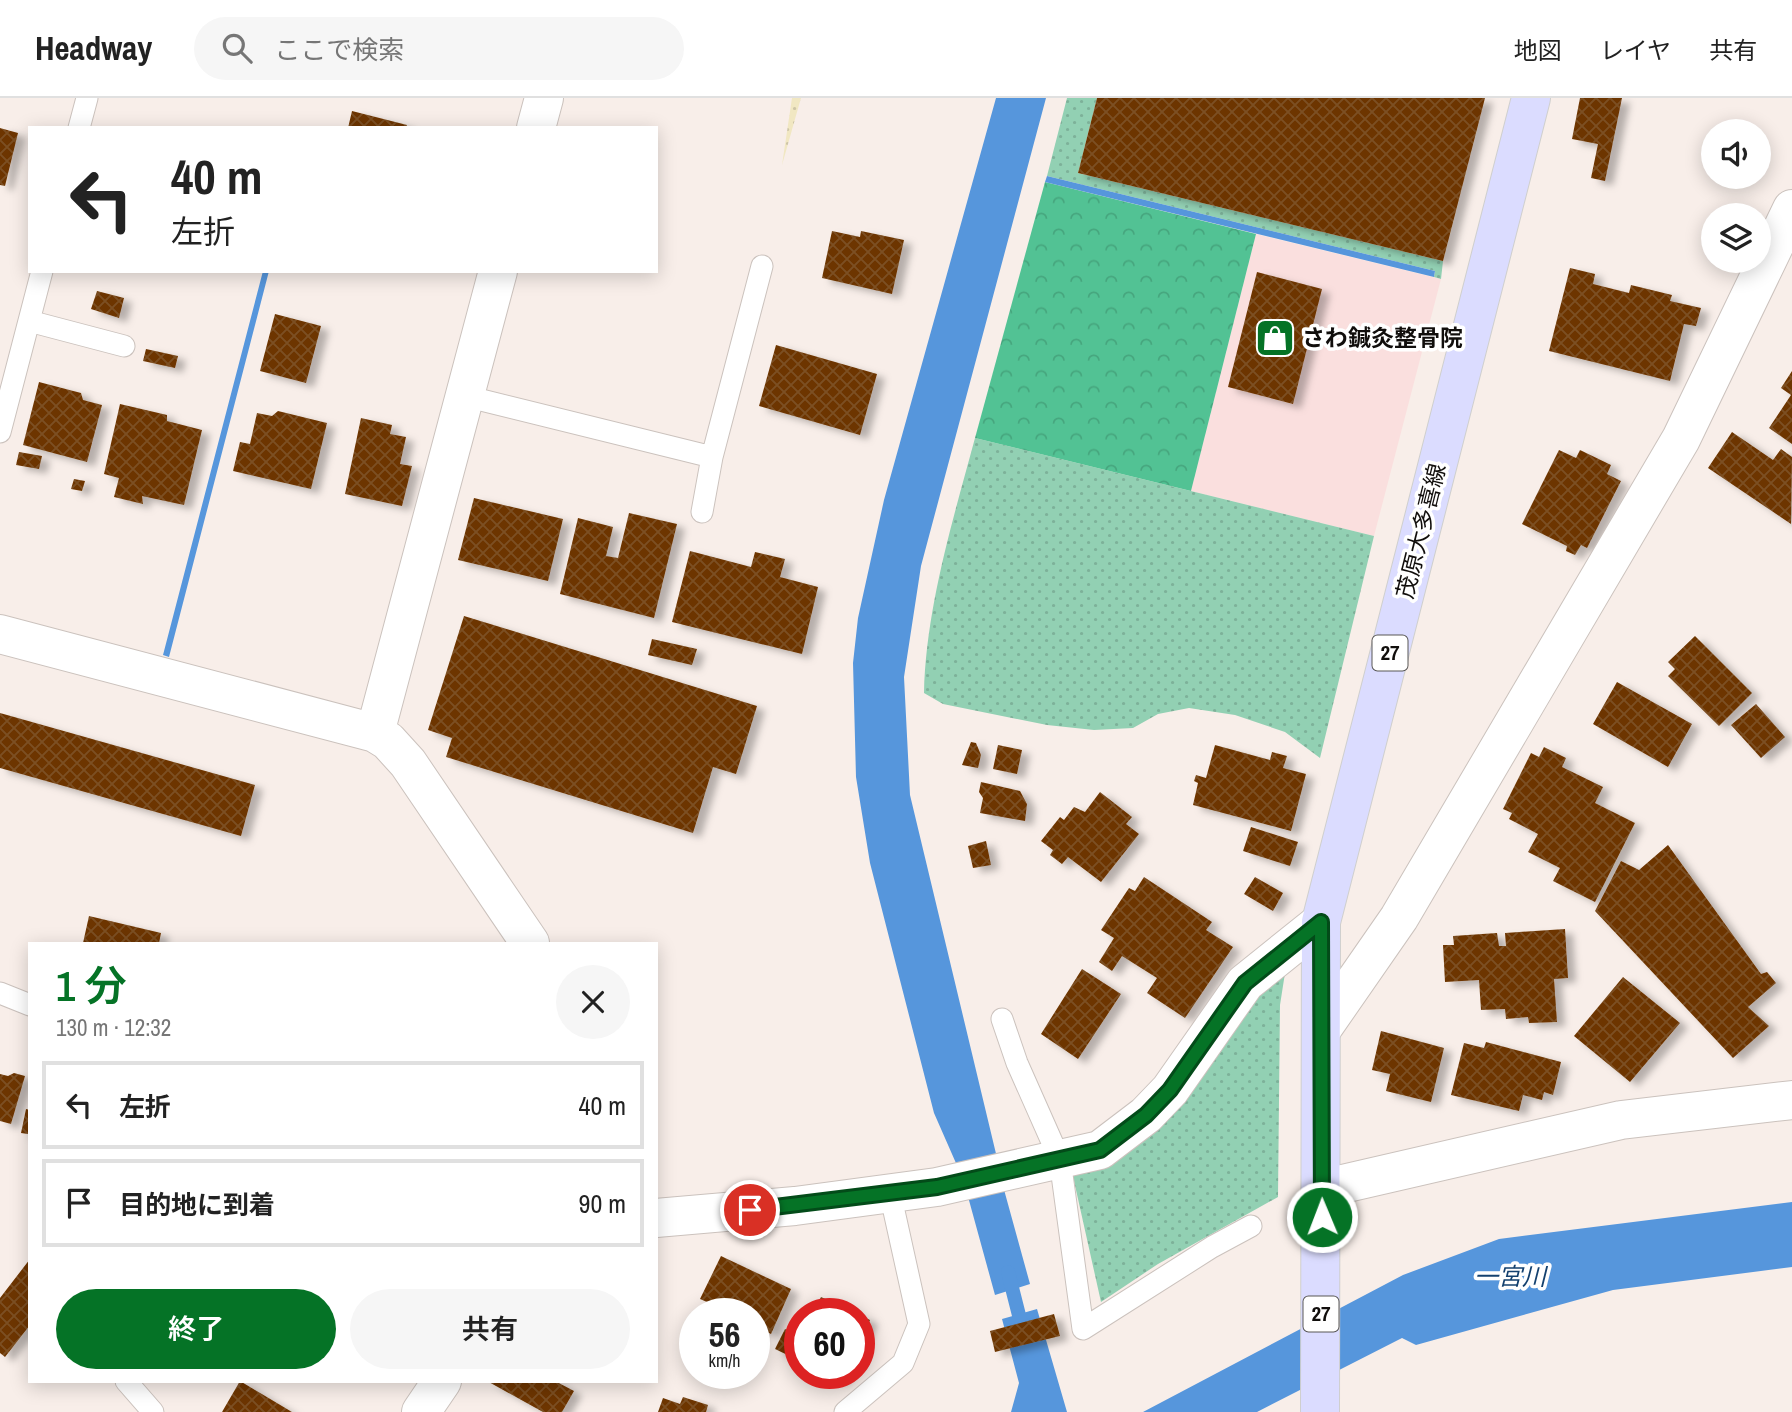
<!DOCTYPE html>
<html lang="ja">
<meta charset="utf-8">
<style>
body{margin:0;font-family:"Archivo Narrow","Noto Sans JP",sans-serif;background:#f6f6f6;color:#222;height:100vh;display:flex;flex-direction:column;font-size:26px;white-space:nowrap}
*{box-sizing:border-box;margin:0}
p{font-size:23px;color:#767676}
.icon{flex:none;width:38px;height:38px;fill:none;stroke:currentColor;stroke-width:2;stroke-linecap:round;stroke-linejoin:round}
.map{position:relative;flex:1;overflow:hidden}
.panel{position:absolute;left:28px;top:844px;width:630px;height:441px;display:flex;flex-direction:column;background:#fff;border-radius:0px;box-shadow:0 4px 18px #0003}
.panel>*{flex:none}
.hud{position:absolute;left:28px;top:28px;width:630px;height:147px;border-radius:0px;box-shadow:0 4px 18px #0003;background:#fff;color:#222;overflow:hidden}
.tools{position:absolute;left:1701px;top:21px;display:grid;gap:14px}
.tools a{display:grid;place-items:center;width:70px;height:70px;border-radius:50%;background:#fff;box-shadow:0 4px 18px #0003;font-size:35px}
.speed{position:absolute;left:679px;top:1200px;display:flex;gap:14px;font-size:35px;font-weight:700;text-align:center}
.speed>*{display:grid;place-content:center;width:91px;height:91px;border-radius:50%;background:#fff;box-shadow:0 4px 18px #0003;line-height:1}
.speed small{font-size:18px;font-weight:400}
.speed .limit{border:10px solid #d22;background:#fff;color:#111}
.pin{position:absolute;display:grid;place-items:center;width:60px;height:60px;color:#fff;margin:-30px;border:4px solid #fff;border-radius:50%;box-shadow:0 2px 7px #0007}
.me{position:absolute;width:77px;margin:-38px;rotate:359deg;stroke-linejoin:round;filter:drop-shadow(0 0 5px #0008)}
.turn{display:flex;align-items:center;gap:24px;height:147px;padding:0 28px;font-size:32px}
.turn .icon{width:91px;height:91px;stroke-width:2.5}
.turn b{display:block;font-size:49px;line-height:60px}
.round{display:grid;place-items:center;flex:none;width:74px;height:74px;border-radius:37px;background:#f6f6f6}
.overview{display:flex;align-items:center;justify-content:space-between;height:119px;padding:0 28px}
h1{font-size:42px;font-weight:600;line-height:52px;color:#057326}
.cta{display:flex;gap:14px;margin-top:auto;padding:14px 28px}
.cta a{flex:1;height:80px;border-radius:42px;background:#057326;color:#fff;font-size:28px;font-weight:600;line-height:80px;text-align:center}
.cta a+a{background:#f6f6f6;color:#222}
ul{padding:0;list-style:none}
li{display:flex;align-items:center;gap:21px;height:88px;margin:0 14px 10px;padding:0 14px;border:4px solid #e0e0e0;border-radius:0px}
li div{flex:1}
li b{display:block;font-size:26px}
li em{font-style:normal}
header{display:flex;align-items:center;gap:42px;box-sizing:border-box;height:98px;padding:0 35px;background:#fff;border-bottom:2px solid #e0e0e0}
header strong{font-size:33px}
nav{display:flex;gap:38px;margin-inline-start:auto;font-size:24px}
.search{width:490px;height:63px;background:#f6f6f6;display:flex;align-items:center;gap:18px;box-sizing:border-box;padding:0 24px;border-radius:38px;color:#767676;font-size:26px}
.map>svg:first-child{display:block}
</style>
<header>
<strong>Headway</strong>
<div class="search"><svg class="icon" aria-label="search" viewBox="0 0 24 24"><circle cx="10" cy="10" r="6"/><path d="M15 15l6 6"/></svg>ここで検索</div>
<nav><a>地図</a><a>レイヤ</a><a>共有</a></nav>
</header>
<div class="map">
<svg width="1792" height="1314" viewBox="0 0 1792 1314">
<defs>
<pattern id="grass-dots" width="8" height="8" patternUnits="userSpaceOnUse" patternTransform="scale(1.75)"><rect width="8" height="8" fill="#92d0b3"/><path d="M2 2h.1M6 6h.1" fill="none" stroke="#7db199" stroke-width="1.8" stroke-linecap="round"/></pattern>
<pattern id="forest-crowns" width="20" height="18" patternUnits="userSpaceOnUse" patternTransform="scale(1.75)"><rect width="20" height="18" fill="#52c294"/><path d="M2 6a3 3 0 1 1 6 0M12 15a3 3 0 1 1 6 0" fill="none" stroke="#46a67e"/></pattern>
<pattern id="sand-dots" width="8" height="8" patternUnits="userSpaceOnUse" patternTransform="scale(1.75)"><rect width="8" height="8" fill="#f1e7c2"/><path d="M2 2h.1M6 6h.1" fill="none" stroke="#cec5a6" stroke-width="1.8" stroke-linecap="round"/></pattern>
<pattern id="building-cross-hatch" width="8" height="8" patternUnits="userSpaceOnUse" patternTransform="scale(1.75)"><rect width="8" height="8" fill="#6d3500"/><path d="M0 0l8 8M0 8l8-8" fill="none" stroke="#7c4f24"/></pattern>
<filter id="shadow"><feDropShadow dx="8" dy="4.5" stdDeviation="3.5" flood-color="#0004"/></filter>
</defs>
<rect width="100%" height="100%" fill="#f8eee9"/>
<path fill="#fadfde" d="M 1256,136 L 1441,181 L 1374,438 L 1191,393 Z"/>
<path fill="url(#grass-dots)" d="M 1067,0 L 1097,0 L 1078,75 L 1443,163 L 1441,181 L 1434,179 L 1435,173 L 1047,78 Z
M 975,340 L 1374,438 L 1320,660 L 1285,634 L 1235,617 L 1189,610 L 1158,616 L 1133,630 L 1094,632 L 1047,627 L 943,606 L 924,595 C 926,509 953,422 975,340 Z
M 1285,875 L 1280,907 L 1278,1099 L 1158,1166 L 1101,1204 L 1072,1074 L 1258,887 Z"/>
<path fill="url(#forest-crowns)" d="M 1045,84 L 1256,136 L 1191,393 L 975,340 Z"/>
<path fill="url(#sand-dots)" d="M 792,0 L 801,0 L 782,67 Z"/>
<path fill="#5696dc" d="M 996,0 L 1046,0 L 921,468 L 904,579 L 910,697 L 998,1064 L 959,1072 L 934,1015 L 870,765 L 856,679 L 853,565 L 858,520 L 884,402 Z
M 1047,78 L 1435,173 L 1434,179 L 1045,84 Z
M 263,173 L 269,173 L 169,559 L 163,557 Z
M 1003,1088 L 1030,1186 L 995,1197 L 967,1095 Z
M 1792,1104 L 1792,1169 L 1613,1192 L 1416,1247 L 1402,1240 L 1257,1314 L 1143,1314 L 1403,1177 L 1499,1141 Z
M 1037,1211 L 1067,1314 L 1011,1314 L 1019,1285 L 1002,1221 Z"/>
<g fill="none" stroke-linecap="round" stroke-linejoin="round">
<path stroke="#5696dc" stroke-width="14" d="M 1008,1174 L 1023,1233"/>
</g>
<path fill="url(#building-cross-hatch)" filter="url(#shadow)" d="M 1097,0 L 1485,0 L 1443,163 L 1078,75 Z
M 1580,0 L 1622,0 L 1605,83 L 1591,80 L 1598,46 L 1572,41 Z
M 352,13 L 407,27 L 406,30 L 348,30 Z
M 0,30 L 18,35 L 5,88 L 0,87 Z
M 832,133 L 860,139 L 861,133 L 904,142 L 892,196 L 822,180 Z
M 1570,170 L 1595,176 L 1593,186 L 1629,195 L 1631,187 L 1672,197 L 1670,203 L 1701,210 L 1696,228 L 1684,226 L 1670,283 L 1549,253 Z
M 1257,174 L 1322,191 L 1293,306 L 1228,289 Z
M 97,193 L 124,200 L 119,220 L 91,211 Z
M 275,216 L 321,228 L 306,285 L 260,273 Z
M 776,247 L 877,276 L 860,337 L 759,308 Z
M 146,251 L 178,258 L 175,270 L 143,263 Z
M 1792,273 L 1792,346 L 1769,330 L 1791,297 L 1781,290 Z
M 39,284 L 81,295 L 83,302 L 102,307 L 87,364 L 23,347 Z
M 120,306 L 167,317 L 167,323 L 202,332 L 184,407 L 142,398 L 143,406 L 114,399 L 119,380 L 104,376 Z
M 278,313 L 327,325 L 311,391 L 233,373 L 240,344 L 250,346 L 257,315 L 272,318 Z
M 361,320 L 392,327 L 390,336 L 406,339 L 400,366 L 412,368 L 402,408 L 345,396 Z
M 1732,334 L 1773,362 L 1781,351 L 1792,359 L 1791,426 L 1708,370 Z
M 1559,352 L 1576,360 L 1580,352 L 1611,367 L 1607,376 L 1621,383 L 1587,450 L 1581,447 L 1575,457 L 1566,453 L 1567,448 L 1522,426 Z
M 19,354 L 42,358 L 39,371 L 16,367 Z
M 74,381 L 85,383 L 82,393 L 71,391 Z
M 474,400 L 563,421 L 548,483 L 458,462 Z
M 629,415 L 677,426 L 654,520 L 560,496 L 578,420 L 613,429 L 606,458 L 618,460 Z
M 690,453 L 751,469 L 755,454 L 785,461 L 780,479 L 818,489 L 802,556 L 672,524 Z
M 464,518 L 757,608 L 736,676 L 713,669 L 693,735 L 446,659 L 452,640 L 428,632 Z
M 1695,538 L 1752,595 L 1719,628 L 1668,578 L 1675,571 L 1668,564 Z
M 652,541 L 697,551 L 692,567 L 648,557 Z
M 1617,584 L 1692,626 L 1668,669 L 1593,626 Z
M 1756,606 L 1785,639 L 1761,660 L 1731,627 Z
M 0,615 L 255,687 L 241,738 L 0,670 Z
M 971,644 L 976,645 L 981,657 L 978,670 L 962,667 Z
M 998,647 L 1022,652 L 1017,676 L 993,671 Z
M 1215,647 L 1270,662 L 1272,654 L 1287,658 L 1283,670 L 1306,676 L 1291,733 L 1193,707 L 1198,685 L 1194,683 L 1196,677 L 1206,680 Z
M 1544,649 L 1566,660 L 1562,669 L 1603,689 L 1595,705 L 1635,725 L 1595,804 L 1553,783 L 1560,770 L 1528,754 L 1538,736 L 1509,721 L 1512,715 L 1503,711 L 1531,655 L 1539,659 Z
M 981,684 L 1020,693 L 1027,706 L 1025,723 L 980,715 L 983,700 L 979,694 Z
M 1100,694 L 1132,719 L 1126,726 L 1139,736 L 1101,784 L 1068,759 L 1062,766 L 1050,757 L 1053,752 L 1041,743 L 1060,719 L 1064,722 L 1074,709 L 1085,714 Z
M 1251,729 L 1298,744 L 1290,768 L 1243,753 Z
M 986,743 L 991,767 L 973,770 L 968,748 Z
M 1668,747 L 1761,876 L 1767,874 L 1776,885 L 1748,909 L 1769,928 L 1733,960 L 1595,813 L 1621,763 L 1639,772 Z
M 1144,779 L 1212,824 L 1206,832 L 1233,849 L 1185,920 L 1147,895 L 1157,880 L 1122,858 L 1112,873 L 1099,864 L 1114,840 L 1101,832 L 1129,790 L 1135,793 Z
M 1255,779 L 1283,795 L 1273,813 L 1244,796 Z
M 89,818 L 161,835 L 159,845 L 83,845 Z
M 1565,831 L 1568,880 L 1554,881 L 1557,924 L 1529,925 L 1528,919 L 1506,921 L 1505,911 L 1481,912 L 1479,882 L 1445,884 L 1443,847 L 1454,847 L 1453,838 L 1497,835 L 1499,848 L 1506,848 L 1505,835 Z
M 1082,871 L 1121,896 L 1078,961 L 1041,936 Z
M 1623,879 L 1680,925 L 1630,984 L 1574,938 Z
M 1381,933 L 1444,950 L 1431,1004 L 1386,993 L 1390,976 L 1372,972 Z
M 1486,944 L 1561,964 L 1553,997 L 1544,994 L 1542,1002 L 1523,997 L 1519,1013 L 1451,997 L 1464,945 L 1484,950 Z
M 14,975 L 25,978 L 11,1026 L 0,1023 L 0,976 L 8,978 Z
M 26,1011 L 30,1012 L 28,1036 L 21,1035 Z
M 721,1158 L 791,1191 L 771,1236 L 760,1230 L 754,1241 L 754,1216 L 702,1216 L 707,1204 L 700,1201 Z
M 30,1161 L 30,1227 L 5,1259 L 0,1255 L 0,1200 Z
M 821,1199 L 858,1216 L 813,1216 Z
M 1054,1216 L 1060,1238 L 995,1254 L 990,1233 Z
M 859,1217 L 870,1222 L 859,1244 Z
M 800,1221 L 800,1263 L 775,1251 L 785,1231 L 793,1235 Z
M 827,1276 L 844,1276 L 840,1282 Z
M 240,1283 L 292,1314 L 222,1314 Z
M 487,1283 L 555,1283 L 574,1293 L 562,1314 L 543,1314 Z
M 683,1299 L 708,1307 L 706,1314 L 658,1314 L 663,1300 L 680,1306 Z"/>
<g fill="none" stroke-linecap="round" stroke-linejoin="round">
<g stroke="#cbc2bd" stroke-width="23">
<path id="service" d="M 79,30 L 87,0
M 29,223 L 124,248
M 465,298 L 712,359
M 0,334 L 42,173
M 702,414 L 712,359 L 762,168
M 0,895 L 30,907
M 1002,921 L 1017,965 L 1060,1062 L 1083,1231 L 1212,1149 L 1251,1128
M 126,1283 L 153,1314
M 845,1314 L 903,1265 L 919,1226 L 890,1095"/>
</g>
<g stroke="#cbc2bd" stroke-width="40">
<path id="minor" d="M 536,30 L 544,0
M 0,536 L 375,635 L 388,643 L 408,665 L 530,845
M 375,635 L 498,173
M 1322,931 L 1399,820 L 1681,341 L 1792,111
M 1321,1091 L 1621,1022 L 1792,1002
M 656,1120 L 795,1108 L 937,1089 L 1100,1052 L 1146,1017 L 1170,992 L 1245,885 L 1321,824
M 421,1314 L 442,1283"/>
</g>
<g stroke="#cfcfce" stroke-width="40">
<path id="primary" d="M 1320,1314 L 1321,824 L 1531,0"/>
</g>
<use href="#service" stroke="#fff" stroke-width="21"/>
<use href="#minor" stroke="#fff" stroke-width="38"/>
<use href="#primary" stroke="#dbdcff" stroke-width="38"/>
</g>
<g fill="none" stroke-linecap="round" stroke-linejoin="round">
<g stroke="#034b19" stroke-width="18">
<path id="route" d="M 750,1112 L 937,1089 L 1100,1052 L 1146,1017 L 1170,992 L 1245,885 L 1321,824 L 1322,1119"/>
</g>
<use href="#route" stroke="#057326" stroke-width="12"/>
</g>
<defs>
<g id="shop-square" transform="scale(2.0125)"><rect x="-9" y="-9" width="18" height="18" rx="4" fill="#057326" stroke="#fff"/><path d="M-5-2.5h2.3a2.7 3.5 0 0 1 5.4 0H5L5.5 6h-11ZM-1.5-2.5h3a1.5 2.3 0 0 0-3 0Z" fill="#fff"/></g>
</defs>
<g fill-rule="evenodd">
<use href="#shop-square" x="1275" y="240"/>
</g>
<g text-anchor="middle" stroke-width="7" stroke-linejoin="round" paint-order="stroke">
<g fill="#fff" stroke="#585655" stroke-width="2">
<rect x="1372.5" y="537.5" width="35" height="35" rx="5"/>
<rect x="1303.5" y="1198.5" width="35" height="35" rx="5"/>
</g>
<g font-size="21" font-weight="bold" fill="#110e0c">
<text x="1390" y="562">27</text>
<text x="1321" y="1223">27</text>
</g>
<g font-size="23" font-weight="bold" fill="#110e0c" stroke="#fff" text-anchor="start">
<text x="1302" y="248">さわ鍼灸整骨院</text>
</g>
<g font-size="23" fill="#110e0c" stroke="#fff">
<text transform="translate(1421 433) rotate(-76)" y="8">茂原大多喜線</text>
</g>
<g font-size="24" font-style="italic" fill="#14416f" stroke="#fff">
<text x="1510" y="1187">一宮川</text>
</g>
</g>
</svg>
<div class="tools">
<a><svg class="icon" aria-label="sound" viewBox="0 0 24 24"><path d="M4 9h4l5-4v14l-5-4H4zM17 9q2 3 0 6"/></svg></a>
<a><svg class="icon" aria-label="layers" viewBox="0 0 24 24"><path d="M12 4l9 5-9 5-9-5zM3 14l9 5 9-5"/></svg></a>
</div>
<div class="speed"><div>56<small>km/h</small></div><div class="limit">60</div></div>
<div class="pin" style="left:750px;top:1112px;background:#d93025"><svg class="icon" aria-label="arrive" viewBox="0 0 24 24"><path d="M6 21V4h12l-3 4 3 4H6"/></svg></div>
<svg class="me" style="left:1322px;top:1119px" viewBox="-20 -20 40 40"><circle r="17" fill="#057326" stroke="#fff" stroke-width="3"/><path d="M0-11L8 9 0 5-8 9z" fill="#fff"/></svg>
<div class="hud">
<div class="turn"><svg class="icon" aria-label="left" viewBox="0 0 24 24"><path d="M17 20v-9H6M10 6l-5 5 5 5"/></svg><div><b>40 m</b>左折</div></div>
</div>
<section class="panel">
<div class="overview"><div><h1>1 分</h1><p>130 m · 12:32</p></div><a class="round"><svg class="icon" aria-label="close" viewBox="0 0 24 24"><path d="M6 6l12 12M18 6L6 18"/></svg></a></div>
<ul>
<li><svg class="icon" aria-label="left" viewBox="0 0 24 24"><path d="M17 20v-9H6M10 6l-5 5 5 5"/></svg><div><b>左折</b></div><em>40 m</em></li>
<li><svg class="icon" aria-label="arrive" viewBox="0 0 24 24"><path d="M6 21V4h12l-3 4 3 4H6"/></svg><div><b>目的地に到着</b></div><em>90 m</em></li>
</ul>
<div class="cta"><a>終了</a><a>共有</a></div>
</section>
</div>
